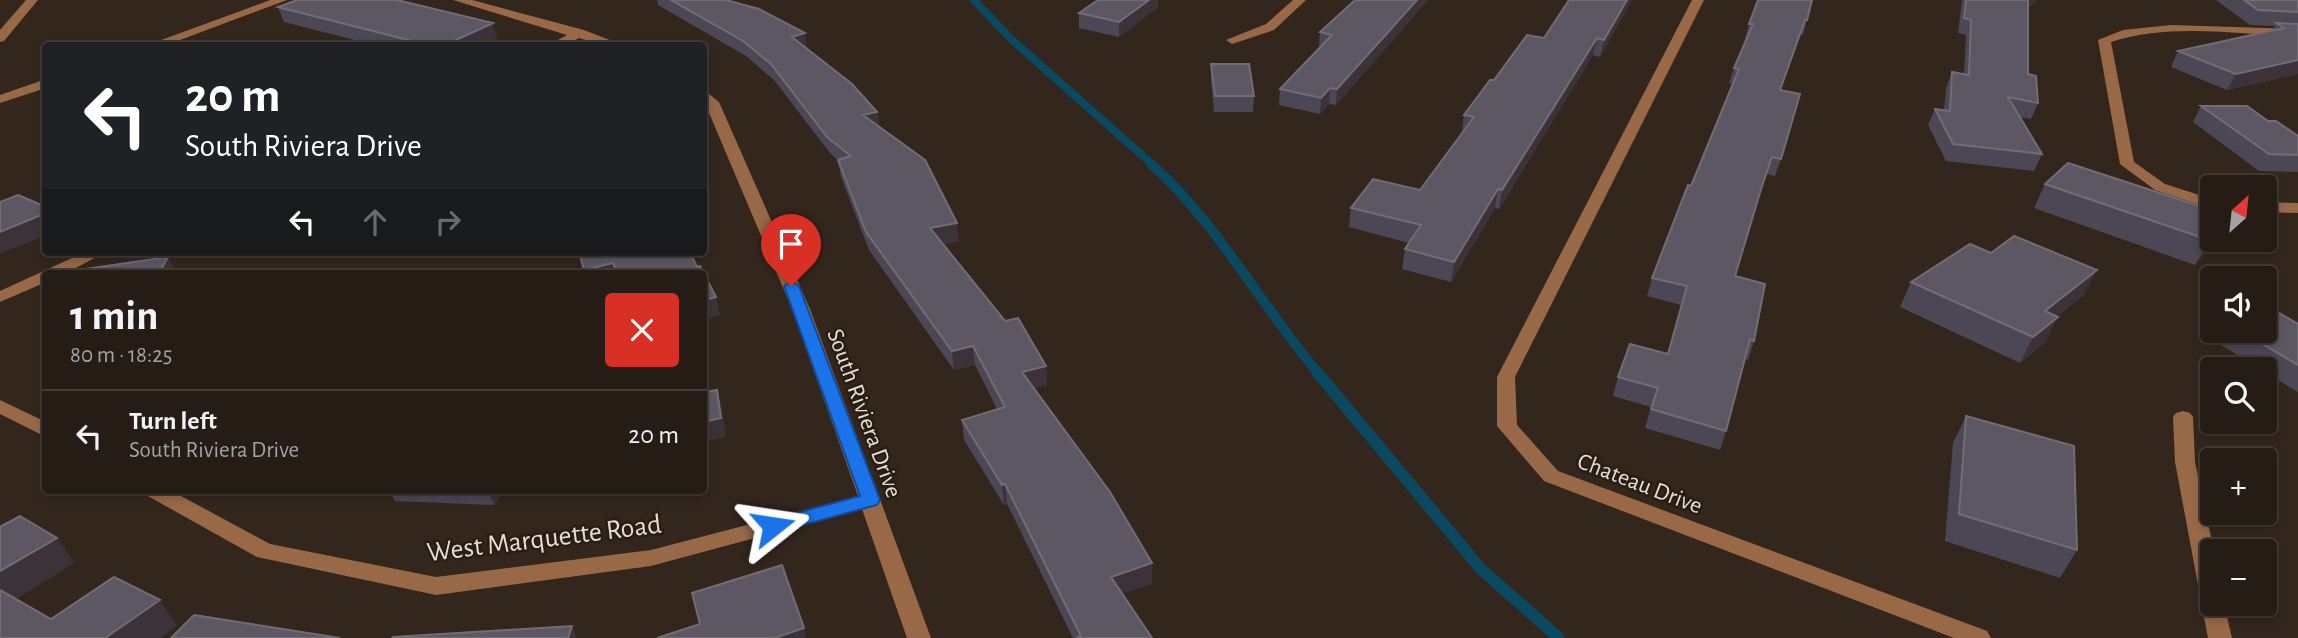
<!DOCTYPE html>
<meta charset="utf-8">
<style>
body{margin:0;font-family:"Alegreya Sans",sans-serif;background:#2e251f;color:#f1f3f6;height:100vh;display:flex;flex-direction:column;font-size:26px;white-space:nowrap}
*{box-sizing:border-box;margin:0}
p{font-size:23px;color:#a4a1a1}
.icon{flex:none;width:38px;height:38px;fill:none;stroke:currentColor;stroke-width:2;stroke-linecap:round;stroke-linejoin:round}
.map{position:relative;flex:1;overflow:hidden}
.panel{position:absolute;left:42px;top:270px;width:665px;height:224px;display:flex;flex-direction:column;background:#261c16;border-radius:7px;box-shadow:0 4px 10px #0003,0 0 0 2px #423a35}
.panel>*{flex:none}
.guide{position:absolute;left:42px;top:42px;width:665px;height:214px;border-radius:7px;box-shadow:0 4px 10px #0003,0 0 0 2px #423a35;background:#202124;color:#fff;overflow:hidden}
.needle{width:46px;rotate:27deg}
.fabs{position:absolute;left:2200px;top:175px;display:grid;gap:14px}
.fabs a{display:grid;place-items:center;width:77px;height:77px;border-radius:7px;background:#261c16;box-shadow:0 4px 10px #0003,0 0 0 2px #423a35;font-size:35px}
.pin{position:absolute;display:grid;place-items:center;width:60px;height:60px;color:#fff;margin:-72px -30px;border-radius:50% 50% 50% 0;rotate:-45deg;box-shadow:0 0 7px #0007}
.pin .icon{rotate:45deg}
.me{position:absolute;width:77px;margin:-38px;rotate:75deg;stroke-linejoin:round;filter:drop-shadow(0 0 5px #0008)}
.turn{display:flex;align-items:center;gap:24px;height:147px;padding:0 28px;font-size:32px}
.turn .icon{width:91px;height:91px;stroke-width:2.5}
.turn b{display:block;font-size:49px;line-height:60px}
.lanes{display:flex;align-items:center;height:66px;padding:0 28px;background:#0003;justify-content:center;gap:35px;direction:ltr}
.lanes .off{opacity:.35}
.round{display:grid;place-items:center;flex:none;width:74px;height:74px;border-radius:7px;background:#2e251f}
.overview{display:flex;align-items:center;justify-content:space-between;height:119px;padding:0 28px}
h1{font-size:42px;font-weight:700;line-height:52px}
ul{padding:0;list-style:none}
li{display:flex;align-items:center;gap:21px;height:91px;padding:0 28px;border-top:2px solid #423a35}
li div{flex:1}
li b{display:block;font-size:26px}
li em{font-style:normal}
.map>svg:first-child{display:block}
</style>
<div class="map">
<svg width="2298" height="638" viewBox="0 0 2298 638">
<rect width="100%" height="100%" fill="#33261d"/>
<g fill="none" stroke-linecap="round" stroke-linejoin="round">
<path stroke="#0a495f" stroke-width="8" d="M 974,0 L 1010,38 L 1153,165"/>
<path stroke="#0a495f" stroke-width="10" d="M 1151,164 C 1216,221 1262,307 1319,374"/>
<path stroke="#0a495f" stroke-width="12" d="M 1317,372 L 1480,568 L 1559,638"/>
<path fill="#996847" fill-rule="evenodd" d="M 26,0 L 38,0 L 4,41 L 0,42 L 0,30 Z
M 270,0 L 287,0 L 164,46 L 145,46 Z
M 453,0 L 472,0 L 584,30 L 625,46 L 604,46 L 579,38 L 564,46 L 547,46 L 567,35 Z
M 1293,0 L 1306,0 L 1274,30 L 1232,44 L 1226,40 L 1266,24 Z
M 1692,0 L 1704,0 L 1515,377 L 1517,425 L 1558,471 L 1987,631 L 1991,638 L 1954,638 L 1544,481 L 1497,426 L 1497,377 Z
M 2171,25 L 2298,29 L 2298,37 C 2237,34 2170,23 2111,42 L 2134,162 L 2165,184 L 2212,199 L 2212,209 L 2155,190 L 2120,164 L 2098,40 L 2123,30 Z
M 46,79 L 46,88 L 0,103 L 0,95 Z
M 704,90 L 719,102 L 810,309 L 931,638 L 907,638 L 862,509 L 651,566 L 436,595 L 257,557 L 146,495 L 143,490 L 170,490 L 270,544 L 436,577 L 651,550 L 858,496 L 792,309 L 704,101 Z
M 2264,202 L 2298,203 L 2298,213 L 2264,212 Z
M 85,252 L 106,252 L 66,273 L 46,273 L 46,282 L 0,302 L 0,291 Z
M 0,400 L 46,422 L 46,437 L 0,414 Z
M 2183,411 L 2190,413 L 2193,417 L 2195,462 L 2214,551 L 2212,604 L 2224,604 L 2232,638 L 2208,638 L 2175,462 L 2173,417 L 2176,413 Z"/>
</g>
<path fill="#4c4755" d="M 657,0 L 726,0 L 807,48 L 806,48 L 877,112 L 879,126 L 959,241 L 943,244 L 1005,321 L 1046,366 L 1047,385 L 1034,388 L 1152,584 L 1122,593 L 1152,638 L 1073,638 L 1007,504 L 1004,505 L 964,440 L 962,420 L 997,409 L 975,365 L 954,370 L 869,250 L 841,177 L 838,160 L 830,153 L 774,80 L 746,56 L 658,5 Z
M 1355,0 L 1428,0 L 1336,105 L 1329,104 L 1320,114 L 1279,105 L 1280,89 L 1320,48 L 1319,47 L 1320,32 Z
M 1569,0 L 1632,0 L 1600,57 L 1593,55 L 1499,209 L 1495,208 L 1451,282 L 1402,269 L 1405,249 L 1409,243 L 1349,227 L 1351,208 L 1420,190 L 1462,133 L 1464,115 L 1494,80 L 1544,38 Z
M 1962,0 L 2037,0 L 2028,8 L 2028,74 L 2038,103 L 2031,119 L 2019,117 L 2042,154 L 2034,171 L 1946,161 L 1928,125 L 1935,109 L 1944,110 L 1946,88 L 1952,72 L 1964,74 L 1966,35 L 1958,33 Z
M 2216,0 L 2298,0 L 2298,74 L 2227,90 L 2171,67 L 2178,51 L 2272,31 L 2275,26 L 2250,25 Z
M 278,7 L 497,38 L 481,46 L 378,46 L 284,22 Z
M 1158,7 L 1119,37 L 1079,28 L 1079,13 Z
M 1807,20 L 1803,35 L 1800,35 L 1781,90 L 1781,159 L 1775,176 L 1767,174 L 1758,197 L 1735,276 L 1754,341 L 1748,360 L 1745,359 L 1726,431 L 1720,450 L 1645,428 L 1651,407 L 1613,396 L 1618,377 L 1668,354 L 1681,305 L 1647,296 L 1652,278 L 1691,186 L 1733,84 L 1729,83 L 1734,68 L 1747,39 L 1745,39 L 1749,24 Z
M 1211,64 L 1254,96 L 1253,112 L 1214,112 L 1211,80 Z
M 2201,106 L 2268,121 L 2298,136 L 2298,172 L 2259,171 L 2193,122 Z
M 2045,184 L 2212,240 L 2215,240 L 2195,265 L 2034,208 Z
M 229,252 L 252,252 L 241,257 Z
M 1911,282 L 2084,295 L 2057,316 L 2045,342 L 2020,363 L 1900,307 Z
M 2298,324 L 2298,392 L 2264,372 L 2264,369 L 2261,369 L 2214,341 L 2220,331 L 2264,331 Z
M 1966,416 L 2077,550 L 2060,578 L 1945,541 L 1953,443 Z
M 389,490 L 504,490 L 494,505 L 395,501 Z"/>
<path fill="#3b3339" d="M 1149,0 L 1158,0 L 1158,7 L 1119,37 L 1119,22 Z
M 1417,0 L 1428,0 L 1336,105 L 1337,89 Z
M 1627,0 L 1632,0 L 1600,57 L 1604,40 Z
M 2028,0 L 2037,0 L 2022,14 Z
M 493,23 L 497,38 L 481,46 L 443,46 Z
M 805,33 L 807,48 L 794,53 L 792,37 Z
M 1597,38 L 1593,55 L 1499,209 L 1502,190 Z
M 2298,60 L 2298,74 L 2227,90 L 2236,74 Z
M 1330,88 L 1329,104 L 1320,114 L 1321,98 Z
M 877,112 L 879,128 L 863,115 Z
M 1498,189 L 1495,208 L 1451,282 L 1454,262 Z
M 46,213 L 46,235 L 0,254 L 0,232 Z
M 957,223 L 959,241 L 932,246 L 930,228 Z
M 2212,236 L 2212,240 L 2215,240 L 2195,265 Z
M 239,252 L 252,252 L 241,257 Z
M 168,257 L 176,273 L 159,273 Z
M 613,263 L 616,273 L 585,273 L 584,270 Z
M 2097,270 L 2084,295 L 2032,336 L 2045,311 Z
M 716,297 L 720,315 L 704,320 L 704,300 Z
M 2058,317 L 2045,342 L 2020,363 L 2033,337 Z
M 973,346 L 975,365 L 954,370 L 952,351 Z
M 1046,366 L 1047,385 L 1023,391 L 1022,372 Z
M 717,390 L 722,409 L 726,437 L 704,442 L 704,422 Z
M 1005,484 L 1007,504 L 1004,505 L 1002,485 Z
M 488,490 L 504,490 L 494,505 Z
M 615,490 L 638,490 L 616,495 Z
M 57,538 L 75,563 L 3,607 L 0,603 L 0,571 Z
M 1152,563 L 1152,584 L 1112,597 L 1111,577 Z
M 160,600 L 177,626 L 160,638 L 105,638 Z
M 572,626 L 577,638 L 568,638 Z
M 804,628 L 806,638 L 775,638 Z"/>
<path fill="#5c5763" stroke="#726c75" stroke-width="2" d="M 297,0 L 397,0 L 493,23 L 443,46 L 432,46 L 278,7 Z
M 671,0 L 726,0 L 759,9 L 805,33 L 792,37 L 852,84 L 877,112 L 863,115 L 925,160 L 957,223 L 930,228 L 1005,321 L 1018,318 L 1046,366 L 1022,372 L 1110,492 L 1152,563 L 1111,577 L 1152,638 L 1076,638 L 1081,636 L 1005,484 L 1002,485 L 962,420 L 1005,407 L 973,346 L 952,351 L 866,232 L 838,160 L 851,156 L 827,137 L 771,64 L 743,41 Z
M 1098,0 L 1149,0 L 1119,22 L 1079,13 Z
M 1355,0 L 1417,0 L 1337,89 L 1330,88 L 1321,98 L 1280,89 L 1332,35 L 1320,32 Z
M 1569,0 L 1627,0 L 1604,40 L 1597,38 L 1502,190 L 1498,189 L 1454,262 L 1405,249 L 1421,225 L 1351,208 L 1373,179 L 1420,190 L 1474,117 L 1464,115 L 1490,80 L 1494,80 L 1527,35 L 1544,38 Z
M 1758,0 L 1812,0 L 1807,20 L 1805,20 L 1780,90 L 1800,94 L 1781,159 L 1772,157 L 1762,186 L 1735,276 L 1765,284 L 1754,341 L 1750,339 L 1726,431 L 1651,409 L 1658,388 L 1618,377 L 1630,344 L 1668,354 L 1687,286 L 1652,278 L 1688,185 L 1691,186 L 1739,69 L 1734,68 L 1753,24 L 1749,24 Z
M 1966,0 L 2028,0 L 2028,74 L 2036,76 L 2038,103 L 2008,97 L 2042,154 L 1953,144 L 1935,109 L 1950,111 L 1952,72 L 1969,75 L 1971,20 L 1964,18 Z
M 2244,0 L 2298,0 L 2298,12 L 2258,10 Z
M 2276,23 L 2298,24 L 2298,60 L 2236,74 L 2178,51 L 2284,28 Z
M 1211,64 L 1249,64 L 1254,96 L 1215,96 Z
M 2201,106 L 2247,106 L 2268,121 L 2276,121 L 2298,136 L 2298,155 L 2269,154 Z
M 2068,163 L 2212,210 L 2212,236 L 2209,240 L 2045,184 Z
M 18,195 L 46,207 L 46,213 L 0,232 L 0,202 Z
M 2014,236 L 2097,270 L 2045,311 L 2058,317 L 2033,337 L 1911,282 L 1970,244 L 1991,253 Z
M 579,252 L 690,252 L 697,267 L 700,266 L 716,297 L 704,300 L 704,273 L 617,273 L 613,263 L 584,270 Z
M 168,257 L 159,273 L 83,273 L 86,269 Z
M 2276,311 L 2298,324 L 2298,365 L 2241,331 L 2264,331 L 2264,313 Z
M 717,390 L 721,418 L 704,422 L 704,392 Z
M 1966,416 L 2074,446 L 2077,550 L 1959,514 Z
M 20,516 L 57,538 L 0,571 L 0,527 Z
M 782,565 L 804,628 L 775,638 L 657,638 L 700,624 L 692,593 Z
M 114,577 L 160,600 L 105,638 L 0,638 L 0,590 L 51,619 Z
M 194,615 L 340,638 L 171,638 Z
M 572,626 L 568,638 L 392,638 L 393,637 Z"/>
<path fill="#1a73e8" stroke="#114b97" stroke-width="2" d="M 791,281 L 799,286 L 880,500 L 877,505 L 773,533 L 766,531 L 763,526 L 766,521 L 860,496 L 784,286 Z"/>
<g text-anchor="middle" stroke-width="5" stroke-linejoin="round" paint-order="stroke">
<g font-size="24" fill="#e6ddd7" stroke="#291d14">
<text transform="translate(865 413) rotate(70)" y="8">South Riviera Drive</text>
<text transform="translate(1640 483) rotate(21)" y="8">Chateau Drive</text>
</g>
<g font-size="28" fill="#e6ddd7" stroke="#291d14">
<text transform="translate(544 537) rotate(-7)" y="10">West Marquette Road</text>
</g>
</g>
</svg>
<div class="fabs">
<a><svg class="needle" viewBox="-14 -14 28 28"><path d="M0-13l5 13h-10z" fill="#e53935"/><path d="M0 13l5-13h-10z" fill="#a4a1a1"/></svg></a>
<a><svg class="icon" aria-label="sound" viewBox="0 0 24 24"><path d="M4 9h4l5-4v14l-5-4H4zM17 9q2 3 0 6"/></svg></a>
<a><svg class="icon" aria-label="search" viewBox="0 0 24 24"><circle cx="10" cy="10" r="6"/><path d="M15 15l6 6"/></svg></a>
<a>+</a>
<a>−</a>
</div>
<div class="pin" style="left:791px;top:286px;background:#d93025"><svg class="icon" aria-label="arrive" viewBox="0 0 24 24"><path d="M6 21V4h12l-3 4 3 4H6"/></svg></div>
<svg class="me" style="left:773px;top:526px" viewBox="-20 -20 40 40"><path d="M0-17L14 15 0 8-14 15z" fill="#1a73e8" stroke="#fff" stroke-width="4"/></svg>
<div class="guide">
<div class="turn"><svg class="icon" aria-label="left" viewBox="0 0 24 24"><path d="M17 20v-9H6M10 6l-5 5 5 5"/></svg><div><b>20 m</b>South Riviera Drive</div></div>
<div class="lanes"><svg class="icon" aria-label="left" viewBox="0 0 24 24"><path d="M17 20v-9H6M10 6l-5 5 5 5"/></svg><svg class="icon off" aria-label="ahead" viewBox="0 0 24 24"><path d="M12 20V5M6 11l6-6 6 6"/></svg><svg class="icon off" aria-label="right" viewBox="0 0 24 24"><path d="M7 20v-9h11M14 6l5 5-5 5"/></svg></div>
</div>
<section class="panel">
<div class="overview"><div><h1>1 min</h1><p>80 m · 18:25</p></div><a class="round" style="background:#d93025;color:#fff"><svg class="icon" aria-label="close" viewBox="0 0 24 24"><path d="M6 6l12 12M18 6L6 18"/></svg></a></div>
<ul>
<li><svg class="icon" aria-label="left" viewBox="0 0 24 24"><path d="M17 20v-9H6M10 6l-5 5 5 5"/></svg><div><b>Turn left</b><p>South Riviera Drive</p></div><em>20 m</em></li>
</ul>
</section>
</div>
